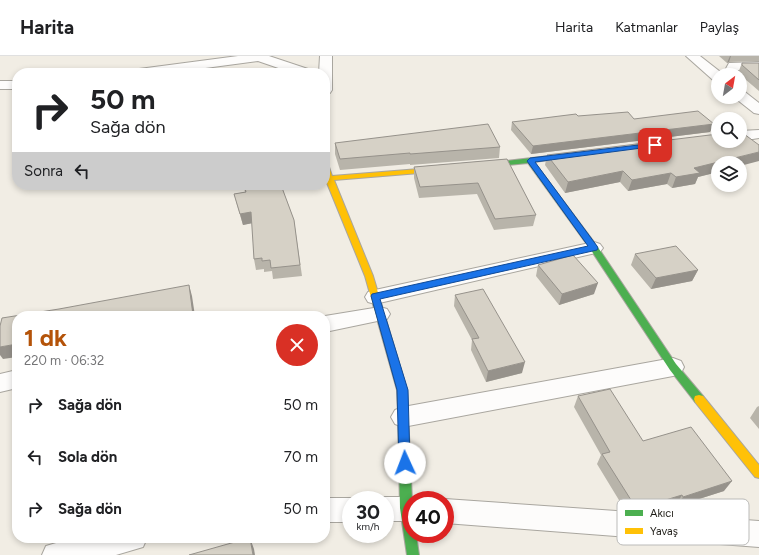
<!DOCTYPE html>
<html lang="tr">
<meta charset="utf-8">
<style>
body{margin:0;font-family:Figtree,sans-serif;background:#f2f2f2;color:#202124;height:100vh;display:flex;flex-direction:column;font-size:15px;white-space:nowrap}
*{box-sizing:border-box;margin:0}
p{font-size:13px;color:#757577}
.icon{flex:none;width:22px;height:22px;fill:none;stroke:currentColor;stroke-width:2;stroke-linecap:round;stroke-linejoin:round}
.map{position:relative;flex:1;overflow:hidden}
.drawer{position:absolute;left:12px;top:255px;width:318px;height:232px;display:flex;flex-direction:column;background:#fff;border-radius:16px;box-shadow:0 2px 6px #0003}
.drawer>*{flex:none}
.guide{position:absolute;left:12px;top:12px;width:318px;height:122px;border-radius:16px;box-shadow:0 2px 6px #0003;background:#fff;color:#202124;overflow:hidden}
.needle{width:26px;rotate:31deg}
.buttons{position:absolute;left:711px;top:12px;display:grid;gap:8px}
.buttons a{display:grid;place-items:center;width:36px;height:36px;border-radius:50%;background:#fff;box-shadow:0 2px 6px #0003;font-size:20px}
.speed{position:absolute;left:342px;top:435px;display:flex;gap:8px;font-size:20px;font-weight:700;text-align:center}
.speed>*{display:grid;place-content:center;width:52px;height:52px;border-radius:50%;background:#fff;box-shadow:0 2px 6px #0003;line-height:1}
.speed small{font-size:10px;font-weight:400}
.speed .limit{border:6px solid #d22;background:#fff;color:#111}
.pin{position:absolute;display:grid;place-items:center;width:34px;height:34px;color:#fff;margin:-17px;border-radius:8px;box-shadow:0 2px 6px #0006}
.me{position:absolute;width:44px;margin:-22px;rotate:358deg;stroke-linejoin:round;filter:drop-shadow(0 0 3px #0008)}
.turn{display:flex;align-items:center;gap:14px;height:84px;padding:0 12px;font-size:18px}
.turn .icon{width:52px;height:52px;stroke-width:2.5}
.turn b{display:block;font-size:28px;line-height:34px}
.then{display:flex;align-items:center;height:38px;padding:0 12px;background:#0003;gap:8px;font-size:15px}
.round{display:grid;place-items:center;flex:none;width:42px;height:42px;border-radius:21px;background:#f2f2f2}
.summary{display:flex;align-items:center;justify-content:space-between;height:68px;padding:0 12px}
h1{font-size:24px;font-weight:700;line-height:30px;color:#b45309}
ul{padding:0;list-style:none}
li{display:flex;align-items:center;gap:12px;height:52px;padding:0 12px}
li div{flex:1}
li b{display:block;font-size:15px}
li em{font-style:normal}
header{display:flex;align-items:center;gap:24px;box-sizing:border-box;height:56px;padding:0 20px;background:#fff;border-bottom:1px solid #e0e0e0}
header strong{font-size:19px}
nav{display:flex;gap:22px;margin-inline-start:auto;font-size:14px}
.map>svg:first-child{display:block}
</style>
<header>
<strong>Harita</strong>
<nav><a>Harita</a><a>Katmanlar</a><a>Paylaş</a></nav>
</header>
<div class="map">
<svg width="759" height="499" viewBox="0 0 759 499">
<rect width="100%" height="100%" fill="#f1ede4"/>
<g fill="none" stroke-linecap="round" stroke-linejoin="round">
<g stroke="#a9a69f" stroke-width="2">
<path id="street" d="M 238,0 L 269,0 L 311,14 L 313,17 L 293,17 L 258,5 L 168,17 L 132,17 L 134,14 L 139,13 Z
M 320,0 L 332,0 L 332,34 L 330,37 L 325,38 L 325,17 L 319,17 Z
M 686,0 L 700,0 L 723,18 L 729,7 L 759,6 L 759,14 L 738,14 L 736,19 L 718,19 L 718,25 L 713,24 Z
M 0,25 L 17,25 L 17,33 L 0,33 Z
M 740,35 L 745,36 L 759,47 L 759,58 L 754,57 L 735,42 L 740,41 Z
M 759,74 L 759,82 L 740,85 L 740,75 Z
M 594,186 L 600,188 L 603,192 L 600,196 L 375,248 L 368,246 L 365,241 L 368,236 L 375,234 Z
M 380,251 L 387,253 L 390,258 L 387,263 L 325,276 L 325,260 Z
M 673,302 L 681,305 L 684,311 L 681,317 L 673,320 L 403,371 L 395,368 L 391,361 L 395,354 L 403,351 Z
M 17,314 L 17,332 L 0,336 L 0,318 Z
M 385,441 L 411,441 L 419,444 L 411,444 L 411,465 L 385,465 L 385,444 L 377,444 Z
M 325,442 L 351,442 L 357,444 L 351,444 L 351,466 L 325,466 Z
M 445,443 L 759,465 L 759,491 L 445,467 L 445,444 L 442,444 Z
M 73,482 L 147,482 L 143,491 L 116,499 L 42,499 L 46,490 Z"/>
</g>
<g stroke="#a9a69f" stroke-width="2">
<path id="fast" d="M 575,97 L 579,99 L 577,100 L 534,106 L 597,190 L 676,308 L 703,340 L 704,343 L 703,346 L 699,347 L 695,346 L 670,314 L 591,194 L 528,107 L 480,112 L 476,110 L 480,108 Z
M 403,353 L 407,354 L 408,357 L 412,444 L 411,478 L 416,478 L 419,499 L 407,499 L 400,452 L 398,357 L 399,354 Z"/>
</g>
<g stroke="#a9a69f" stroke-width="2">
<path id="slow" d="M 325,109 L 329,111 L 332,120 L 444,111 L 448,113 L 444,115 L 334,124 L 373,220 L 407,334 L 408,357 L 407,360 L 403,361 L 399,360 L 398,357 L 397,334 L 365,220 L 325,122 Z
M 699,339 L 703,340 L 759,409 L 759,422 L 755,421 L 695,346 L 694,343 L 695,340 Z"/>
</g>
<use href="#street" fill="#fdfcfb" fill-rule="evenodd"/>
<use href="#fast" fill="#4caf50" fill-rule="evenodd"/>
<use href="#slow" fill="#ffc107" fill-rule="evenodd"/>
</g>
<path fill="#b8b4aa" d="M 719,0 L 759,0 L 759,5 L 729,6 L 727,7 Z
M 742,7 L 759,7 L 759,35 L 738,17 Z
M 578,60 L 634,63 L 714,68 L 710,76 L 531,98 L 511,74 L 512,66 Z
M 335,87 L 500,91 L 499,102 L 410,109 L 410,108 L 340,114 L 335,98 Z
M 547,99 L 718,107 L 718,116 L 698,121 L 695,128 L 672,132 L 667,128 L 628,135 L 620,126 L 565,137 L 545,109 Z
M 507,103 L 536,159 L 533,170 L 494,174 L 477,138 L 419,142 L 414,122 L 414,111 Z
M 243,129 L 281,129 L 294,164 L 302,220 L 273,223 L 272,215 L 264,216 L 264,213 L 256,214 L 254,203 L 252,167 L 243,169 L 237,149 L 234,138 L 245,136 Z
M 635,198 L 698,214 L 692,225 L 651,233 L 631,209 Z
M 538,209 L 594,238 L 559,249 L 536,220 Z
M 455,239 L 522,317 L 486,326 L 471,294 L 472,284 L 454,250 Z
M 578,340 L 643,385 L 724,435 L 677,450 L 676,449 L 653,456 L 625,454 L 597,408 L 601,399 L 574,351 Z
M 759,350 L 759,373 L 750,362 L 757,351 Z"/>
<path fill="#96928b" d="M 730,0 L 731,0 L 729,6 L 727,7 Z
M 714,68 L 710,76 L 531,98 L 533,90 Z
M 759,96 L 759,105 L 740,110 L 740,107 L 718,107 L 718,116 L 698,121 L 695,128 L 672,132 L 676,121 L 694,112 Z
M 623,115 L 620,126 L 565,137 L 568,126 Z
M 671,117 L 667,128 L 628,135 L 632,124 Z
M 251,156 L 253,167 L 243,169 L 240,158 Z
M 698,214 L 692,225 L 651,233 L 656,222 Z
M 598,227 L 594,238 L 559,249 L 562,238 Z
M 189,229 L 192,240 L 195,260 L 188,260 Z
M 17,288 L 17,301 L 3,303 L 0,299 L 0,291 Z
M 525,306 L 522,317 L 486,326 L 488,315 Z
M 732,425 L 724,435 L 677,450 L 683,441 Z
M 682,439 L 676,449 L 653,456 L 659,446 Z
M 250,482 L 254,493 L 255,499 L 253,499 Z"/>
<path fill="#d6d1c6" stroke="#96928b" d="M 742,7 L 759,7 L 759,24 L 742,9 Z
M 698,55 L 714,68 L 533,90 L 512,66 L 576,58 L 578,60 L 628,56 L 634,63 Z
M 488,68 L 500,91 L 410,98 L 410,97 L 340,103 L 335,87 Z
M 718,78 L 718,85 L 740,85 L 740,79 L 744,78 L 759,89 L 759,96 L 694,112 L 700,117 L 676,121 L 671,117 L 632,124 L 623,115 L 568,126 L 547,99 Z
M 507,103 L 536,159 L 495,163 L 478,127 L 420,131 L 414,111 Z
M 244,129 L 281,129 L 294,164 L 300,209 L 271,212 L 270,204 L 262,205 L 262,202 L 254,203 L 251,156 L 240,158 L 234,138 L 246,136 Z
M 676,190 L 698,214 L 656,222 L 635,198 Z
M 573,199 L 598,227 L 562,238 L 538,209 Z
M 189,229 L 193,259 L 188,260 L 17,260 L 17,288 L 0,291 L 0,270 L 2,262 L 59,253 Z
M 483,233 L 525,306 L 488,315 L 472,283 L 479,282 L 455,239 Z
M 610,333 L 643,385 L 691,371 L 732,425 L 683,441 L 682,439 L 659,446 L 631,444 L 602,398 L 610,396 L 578,340 Z
M 249,482 L 250,482 L 253,499 L 189,499 Z"/>
<path fill="#1a73e8" stroke="#114b97" d="M 655,87 L 658,89 L 657,90 L 535,106 L 597,190 L 598,192 L 597,194 L 380,243 L 408,334 L 410,407 L 409,410 L 405,412 L 401,410 L 399,407 L 397,334 L 371,240 L 372,238 L 588,190 L 527,105 L 530,102 Z"/>
<rect x="617" y="443" width="132" height="46" rx="6" fill="#fff" stroke="#bbbbb9" stroke-width="1"/>
<rect x="625" y="454" width="18" height="6" fill="#4caf50"/>
<rect x="625" y="472" width="18" height="6" fill="#ffc107"/>
<g font-size="11" fill="#1d1b15">
<text x="650" y="461">Akıcı</text>
<text x="650" y="479">Yavaş</text>
</g>
</svg>
<div class="buttons">
<a><svg class="needle" viewBox="-14 -14 28 28"><path d="M0-13l5 13h-10z" fill="#e53935"/><path d="M0 13l5-13h-10z" fill="#757577"/></svg></a>
<a><svg class="icon" aria-label="search" viewBox="0 0 24 24"><circle cx="10" cy="10" r="6"/><path d="M15 15l6 6"/></svg></a>
<a><svg class="icon" aria-label="layers" viewBox="0 0 24 24"><path d="M12 4l9 5-9 5-9-5zM3 14l9 5 9-5"/></svg></a>
</div>
<div class="speed"><div>30<small>km/h</small></div><div class="limit">40</div></div>
<div class="pin" style="left:655px;top:89px;background:#d93025"><svg class="icon" aria-label="arrive" viewBox="0 0 24 24"><path d="M6 21V4h12l-3 4 3 4H6"/></svg></div>
<svg class="me" style="left:405px;top:407px" viewBox="-20 -20 40 40"><circle r="19" fill="#fff"/><path d="M0-13L10 11 0 6-10 11z" fill="#1a73e8"/></svg>
<div class="guide">
<div class="turn"><svg class="icon" aria-label="right" viewBox="0 0 24 24"><path d="M7 20v-9h11M14 6l5 5-5 5"/></svg><div><b>50 m</b>Sağa dön</div></div>
<div class="then">Sonra<svg class="icon" aria-label="left" viewBox="0 0 24 24"><path d="M17 20v-9H6M10 6l-5 5 5 5"/></svg></div>
</div>
<section class="drawer">
<div class="summary"><div><h1>1 dk</h1><p>220 m · 06:32</p></div><a class="round" style="background:#d93025;color:#fff"><svg class="icon" aria-label="close" viewBox="0 0 24 24"><path d="M6 6l12 12M18 6L6 18"/></svg></a></div>
<ul>
<li><svg class="icon" aria-label="right" viewBox="0 0 24 24"><path d="M7 20v-9h11M14 6l5 5-5 5"/></svg><div><b>Sağa dön</b></div><em>50 m</em></li>
<li><svg class="icon" aria-label="left" viewBox="0 0 24 24"><path d="M17 20v-9H6M10 6l-5 5 5 5"/></svg><div><b>Sola dön</b></div><em>70 m</em></li>
<li><svg class="icon" aria-label="right" viewBox="0 0 24 24"><path d="M7 20v-9h11M14 6l5 5-5 5"/></svg><div><b>Sağa dön</b></div><em>50 m</em></li>
</ul>
</section>
</div>
